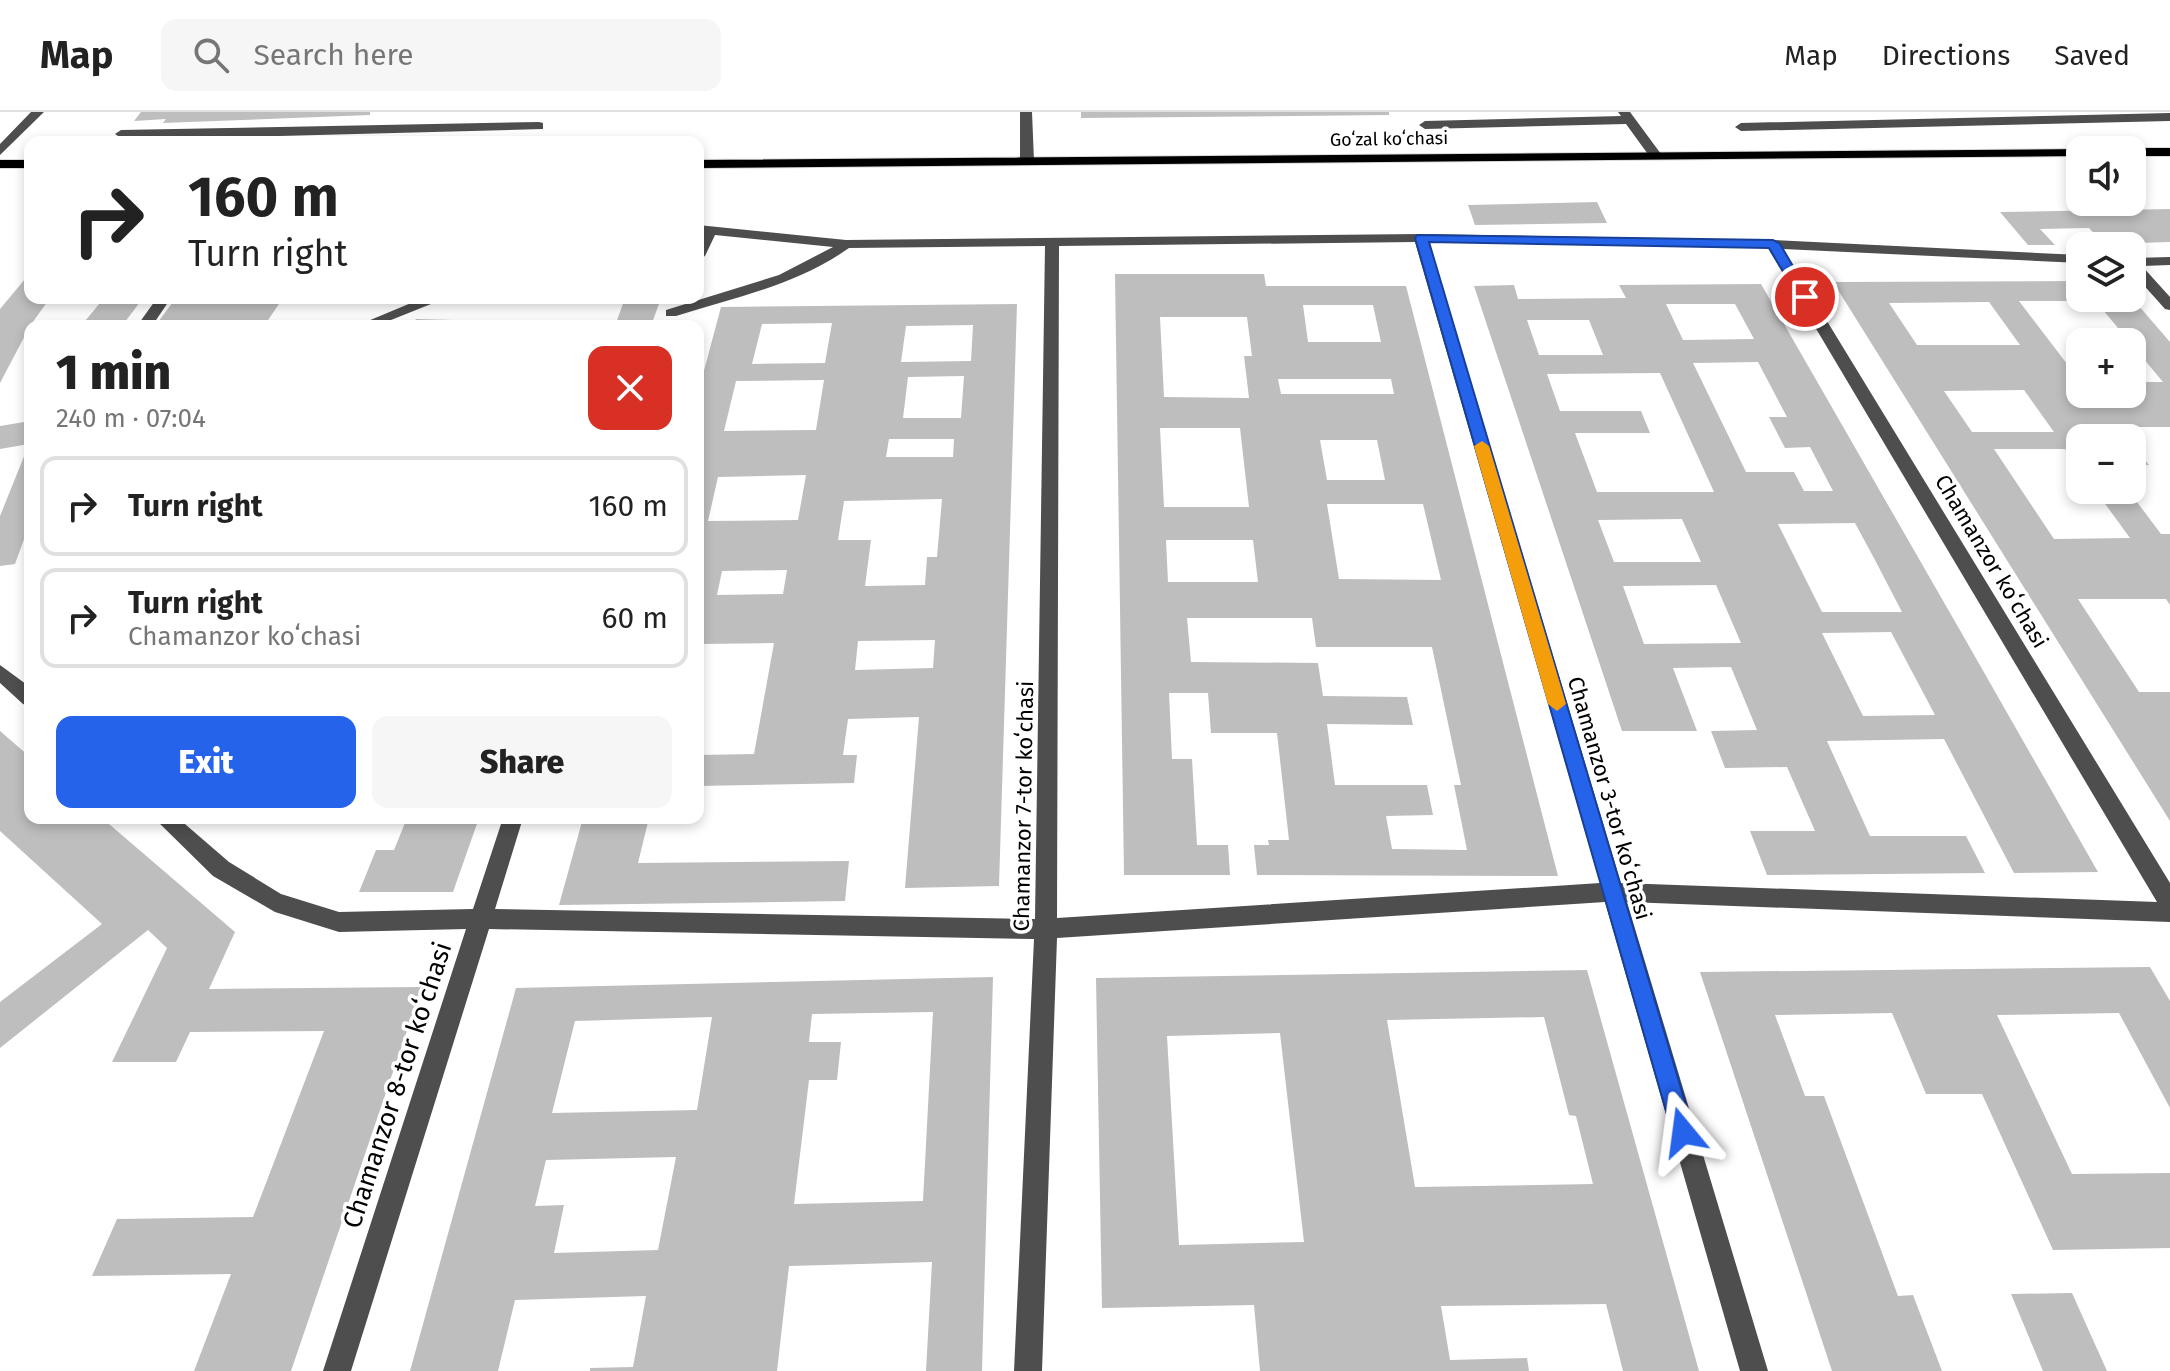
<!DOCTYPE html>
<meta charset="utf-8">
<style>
body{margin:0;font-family:"Fira Sans",sans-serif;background:#f6f6f6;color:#222;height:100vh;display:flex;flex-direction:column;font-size:30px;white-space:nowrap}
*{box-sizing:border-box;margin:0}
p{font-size:26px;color:#767676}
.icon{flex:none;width:44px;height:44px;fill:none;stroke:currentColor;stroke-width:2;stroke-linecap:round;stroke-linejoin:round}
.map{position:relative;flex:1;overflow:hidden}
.details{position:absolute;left:24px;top:208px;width:680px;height:504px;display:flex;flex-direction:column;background:#fff;border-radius:16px;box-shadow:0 4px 12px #0003}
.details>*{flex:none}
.top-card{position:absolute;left:24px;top:24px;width:680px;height:168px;border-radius:16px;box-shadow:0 4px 12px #0003;background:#fff;color:#222;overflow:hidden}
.tools{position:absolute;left:2066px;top:24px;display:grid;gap:16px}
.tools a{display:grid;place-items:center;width:80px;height:80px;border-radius:16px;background:#fff;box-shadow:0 4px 12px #0003;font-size:40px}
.pin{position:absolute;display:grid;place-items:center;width:68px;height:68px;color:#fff;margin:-34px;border:4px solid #fff;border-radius:50%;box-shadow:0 2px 8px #0007}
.me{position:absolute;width:88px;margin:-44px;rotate:344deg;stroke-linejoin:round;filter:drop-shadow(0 0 6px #0008)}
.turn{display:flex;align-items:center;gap:28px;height:168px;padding:0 32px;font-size:36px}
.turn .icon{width:104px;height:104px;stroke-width:2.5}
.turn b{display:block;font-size:56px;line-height:68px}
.round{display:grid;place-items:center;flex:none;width:84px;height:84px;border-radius:16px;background:#f6f6f6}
.headline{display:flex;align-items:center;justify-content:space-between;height:136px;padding:0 32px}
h1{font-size:48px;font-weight:800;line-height:60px}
.action{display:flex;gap:16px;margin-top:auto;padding:16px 32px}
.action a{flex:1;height:92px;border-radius:16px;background:#2563eb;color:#fff;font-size:32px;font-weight:800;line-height:92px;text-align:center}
.action a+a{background:#f6f6f6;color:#222}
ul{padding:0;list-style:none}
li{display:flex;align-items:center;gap:24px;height:100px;margin:0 16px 12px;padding:0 16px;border:4px solid #e0e0e0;border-radius:16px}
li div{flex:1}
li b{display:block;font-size:30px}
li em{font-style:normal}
header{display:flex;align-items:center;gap:48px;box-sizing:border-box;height:112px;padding:0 40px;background:#fff;border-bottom:2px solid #e0e0e0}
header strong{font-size:38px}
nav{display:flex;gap:44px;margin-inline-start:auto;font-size:28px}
.search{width:560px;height:72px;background:#f6f6f6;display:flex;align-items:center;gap:20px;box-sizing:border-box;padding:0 28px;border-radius:16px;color:#767676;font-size:30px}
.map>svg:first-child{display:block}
</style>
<header>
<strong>Map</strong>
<div class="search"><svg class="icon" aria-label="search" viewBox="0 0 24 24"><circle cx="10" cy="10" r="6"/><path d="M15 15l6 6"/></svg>Search here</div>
<nav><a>Map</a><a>Directions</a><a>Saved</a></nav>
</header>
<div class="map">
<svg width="2170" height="1259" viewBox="0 0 2170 1259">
<rect width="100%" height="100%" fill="#fff"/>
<path fill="#bebebe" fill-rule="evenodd" d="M 141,0 L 370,0 L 370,3 L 163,11 L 166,7 L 134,9 Z
M 1081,0 L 1389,0 L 1389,3 L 1081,6 Z
M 1597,90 L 1607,111 L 1475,113 L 1468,93 Z
M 2170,97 L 2170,130 L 2104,132 L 2089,116 L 2040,117 L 2055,133 L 2028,133 L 2000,100 Z
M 30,161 L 30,186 L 50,186 L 30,214 L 0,271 L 0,197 Z
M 1115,162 L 1264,162 L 1266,174 L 1406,174 L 1558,764 L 1257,763 L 1254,733 L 1269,733 L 1268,728 L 1289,728 L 1277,621 L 1211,621 L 1208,581 L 1169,581 L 1172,647 L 1192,647 L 1197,733 L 1228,733 L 1230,763 L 1124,763 ZM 1303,193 L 1373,193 L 1381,230 L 1308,230 ZM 1160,205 L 1247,205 L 1252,244 L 1244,244 L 1249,286 L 1164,285 ZM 1278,267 L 1391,267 L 1394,282 L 1281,282 ZM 1160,316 L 1240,316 L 1249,395 L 1164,395 ZM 1320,328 L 1377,328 L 1385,368 L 1327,368 ZM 1327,392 L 1423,392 L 1441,468 L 1339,467 ZM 1166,428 L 1253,428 L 1258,470 L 1168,470 ZM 1187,506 L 1312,506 L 1316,535 L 1432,535 L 1461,673 L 1454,673 L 1467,738 L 1392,737 L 1386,704 L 1433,703 L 1427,673 L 1335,673 L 1327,612 L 1413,613 L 1407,585 L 1323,584 L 1318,551 L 1191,550 Z
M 2080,169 L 2080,189 L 2019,189 L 2080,269 L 2080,282 L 2132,282 L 2132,270 L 2163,270 L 2093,186 L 2132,186 L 2170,230 L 2170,315 L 2120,315 L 2128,326 L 2080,326 L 2080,357 L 2065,337 L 1994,337 L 2054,427 L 2130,426 L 2095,378 L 2128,378 L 2161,422 L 2170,422 L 2170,493 L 2166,487 L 2078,487 L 2139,580 L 2170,580 L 2170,709 L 1833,170 ZM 1989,190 L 2020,233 L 1917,233 L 1889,191 ZM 2024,278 L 2054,320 L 1972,320 L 1944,279 Z
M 1761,172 L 1961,520 L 2098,760 L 2014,761 L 1944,627 L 1827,629 L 1870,724 L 1966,724 L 1985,761 L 1767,763 L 1750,719 L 1815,719 L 1787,655 L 1725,656 L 1711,619 L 1757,618 L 1731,555 L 1673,556 L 1697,619 L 1622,619 L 1474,174 L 1514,173 L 1518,187 L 1626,186 L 1619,173 ZM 1666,192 L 1735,192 L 1754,227 L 1683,228 ZM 1527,208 L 1589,208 L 1603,243 L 1539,243 ZM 1758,250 L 1787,305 L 1769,305 L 1785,336 L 1810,335 L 1833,379 L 1804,379 L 1794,360 L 1746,360 L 1693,251 ZM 1660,261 L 1714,380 L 1597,380 L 1575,321 L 1650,321 L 1641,299 L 1560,299 L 1547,262 ZM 1682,407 L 1701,450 L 1614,450 L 1598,408 ZM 1855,411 L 1875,448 L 1902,500 L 1822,500 L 1778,412 ZM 1716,473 L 1741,531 L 1644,532 L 1623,474 ZM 1891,520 L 1935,603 L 1863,604 L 1822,521 Z
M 104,186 L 143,186 L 122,214 L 81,214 Z
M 176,186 L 283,186 L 264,214 L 155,214 Z
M 625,186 L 661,186 L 651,214 L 615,214 Z
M 1017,192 L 999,774 L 905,776 L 919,605 L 848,607 L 843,643 L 857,643 L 854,671 L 698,674 L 698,643 L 754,642 L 774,531 L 698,532 L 698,281 L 721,195 ZM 832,211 L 825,251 L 752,252 L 762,212 ZM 973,213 L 971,249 L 901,250 L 906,214 ZM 964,264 L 961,306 L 903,306 L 908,265 ZM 824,268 L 816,318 L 724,319 L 736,269 ZM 889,327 L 954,327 L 953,345 L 886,345 ZM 806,363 L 798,408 L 708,409 L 718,365 ZM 942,387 L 937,445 L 927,445 L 925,473 L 865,474 L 871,428 L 838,428 L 844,389 ZM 787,458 L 783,482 L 717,483 L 722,459 ZM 935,528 L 933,556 L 855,558 L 858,529 Z
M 416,207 L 453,208 L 450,214 L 412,214 Z
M 30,309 L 30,411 L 15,452 L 0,454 L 0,404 L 29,332 L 0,337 L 0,314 Z
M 2132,331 L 2149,353 L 2132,353 Z
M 0,619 L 30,645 L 30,706 L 102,706 L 235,820 L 209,877 L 422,875 L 291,1259 L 194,1259 L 231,1162 L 92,1164 L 117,1107 L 253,1105 L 324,919 L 190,920 L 176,950 L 112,950 L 167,836 L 148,818 L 0,936 L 0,890 L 102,812 L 0,719 Z
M 407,706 L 479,706 L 453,780 L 359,780 L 376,738 L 394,738 Z
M 583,706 L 649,706 L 638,751 L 849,749 L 845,789 L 559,793 Z
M 2150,855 L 2170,889 L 2170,996 L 2119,901 L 1997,903 L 2072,1062 L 2170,1061 L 2170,1136 L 2053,1138 L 1982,982 L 1926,982 L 1892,901 L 1775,903 L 1805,984 L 1824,984 L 1898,1184 L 1913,1183 L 1942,1259 L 1832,1259 L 1700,860 Z
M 1587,858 L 1699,1259 L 1623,1259 L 1606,1192 L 1441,1194 L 1450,1248 L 1527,1246 L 1529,1259 L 1260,1259 L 1254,1193 L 1102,1196 L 1096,866 ZM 1544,905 L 1569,1003 L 1576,1004 L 1593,1072 L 1415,1075 L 1387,908 ZM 1280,921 L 1304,1130 L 1179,1133 L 1167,924 Z
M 993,865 L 982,1259 L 926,1259 L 932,1150 L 789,1154 L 777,1259 L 590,1259 L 590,1256 L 633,1255 L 646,1184 L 515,1188 L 498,1259 L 410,1259 L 516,876 ZM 933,900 L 923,1089 L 794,1092 L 809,968 L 837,968 L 841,930 L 809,930 L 812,902 ZM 712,905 L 697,998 L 552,1001 L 575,909 ZM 676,1045 L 658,1138 L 554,1141 L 564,1093 L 535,1094 L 546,1048 Z
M 2072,1181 L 2107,1259 L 2043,1259 L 2011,1182 Z"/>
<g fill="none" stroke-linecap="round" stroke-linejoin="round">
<g stroke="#dbdbdb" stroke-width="2">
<path id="major" d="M 2132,36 L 2170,36 L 2170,44 L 2132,44 L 2132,38 L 2127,38 Z
M 2085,37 L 2080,38 L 2080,44 L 698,56 L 698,48 Z
M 0,48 L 30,48 L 30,56 L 0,56 Z"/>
</g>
<path fill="#4e4e4e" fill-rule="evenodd" d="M 31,0 L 44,0 L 0,43 L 0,32 Z
M 1020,0 L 1032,0 L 1034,49 L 1027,53 L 1020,49 Z
M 1618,0 L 1630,0 L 1661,42 L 1660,45 L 1650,45 L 1626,12 L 1425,17 L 1419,13 L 1425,9 L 1621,4 Z
M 2170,1 L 2170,9 L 1741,19 L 1735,15 L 1741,11 Z
M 539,10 L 543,11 L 543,17 L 279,24 L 275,30 L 263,30 L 266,24 L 121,26 L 115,22 L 121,18 Z
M 698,113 L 846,128 L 1421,122 L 1773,128 L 2080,143 L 2080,151 L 1783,137 L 2170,771 L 2170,810 L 1627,790 L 1768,1259 L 1740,1259 L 1605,790 L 1057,826 L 1042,1259 L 1014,1259 L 1034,827 L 489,817 L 351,1259 L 323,1259 L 466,817 L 339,820 L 275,800 L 213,764 L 154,706 L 178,706 L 229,750 L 281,782 L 339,800 L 473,797 L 503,706 L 523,706 L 495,797 L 1035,807 L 1045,134 L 849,136 C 797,173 736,185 676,204 L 666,204 L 666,198 L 779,163 L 833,135 L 715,123 L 705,144 L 698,148 L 698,129 L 702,122 L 698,121 ZM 1415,130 L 1600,771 L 1057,806 L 1059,134 ZM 1429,130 L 1768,136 L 2157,790 L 1621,771 Z
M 2170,145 L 2170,153 L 2142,154 L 2170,185 L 2170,198 L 2165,197 L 2132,160 L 2132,146 Z
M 157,186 L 171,186 L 152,214 L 137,214 Z
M 423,186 L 446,186 L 376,214 L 356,214 Z
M 0,553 L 30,575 L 30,595 L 23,592 L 0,571 Z"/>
<use href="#major" fill="#000" fill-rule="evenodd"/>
</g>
<path fill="#2563eb" stroke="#184099" stroke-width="2" d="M 1417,123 L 1773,128 L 1780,132 L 1811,185 L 1800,188 L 1769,136 L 1429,130 L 1694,1020 L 1691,1028 L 1683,1031 L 1675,1028 L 1672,1020 L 1415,126 Z"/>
<path fill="#f59e0b" d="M 1482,329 L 1489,334 L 1566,592 L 1557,599 L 1548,592 L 1474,334 Z"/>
<g text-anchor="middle" stroke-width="7" stroke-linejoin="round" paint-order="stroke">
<g font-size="18" fill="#000" stroke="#fff">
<text transform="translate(1389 27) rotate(-1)" y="6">Goʻzal koʻchasi</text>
</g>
<g font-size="22" fill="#000" stroke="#fff">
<text transform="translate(1992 449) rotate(59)" y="8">Chamanzor koʻchasi</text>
<text transform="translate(1610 686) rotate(74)" y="8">Chamanzor 3-tor koʻchasi</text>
<text transform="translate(1023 694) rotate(-89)" y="8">Chamanzor 7-tor koʻchasi</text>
</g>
<g font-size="26" fill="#000" stroke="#fff">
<text transform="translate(397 973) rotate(-72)" y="9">Chamanzor 8-tor koʻchasi</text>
</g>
</g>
</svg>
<div class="tools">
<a><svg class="icon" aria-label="sound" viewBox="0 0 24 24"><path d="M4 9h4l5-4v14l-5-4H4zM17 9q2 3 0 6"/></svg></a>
<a><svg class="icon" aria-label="layers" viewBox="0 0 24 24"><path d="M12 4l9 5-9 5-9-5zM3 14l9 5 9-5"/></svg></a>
<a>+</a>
<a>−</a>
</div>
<div class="pin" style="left:1805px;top:185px;background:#d93025"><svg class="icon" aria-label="arrive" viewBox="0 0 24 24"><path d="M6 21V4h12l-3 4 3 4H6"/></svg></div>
<svg class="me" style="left:1683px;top:1020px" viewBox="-20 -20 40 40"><path d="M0-17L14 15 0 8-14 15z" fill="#2563eb" stroke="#fff" stroke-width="4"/></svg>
<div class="top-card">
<div class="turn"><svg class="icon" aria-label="right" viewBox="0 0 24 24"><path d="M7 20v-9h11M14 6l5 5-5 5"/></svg><div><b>160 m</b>Turn right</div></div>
</div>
<section class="details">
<div class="headline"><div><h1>1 min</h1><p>240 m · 07:04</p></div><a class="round" style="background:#d93025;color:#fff"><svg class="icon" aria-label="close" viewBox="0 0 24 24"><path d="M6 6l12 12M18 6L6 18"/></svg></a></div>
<ul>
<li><svg class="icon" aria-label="right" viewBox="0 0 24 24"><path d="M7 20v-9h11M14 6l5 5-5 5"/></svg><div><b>Turn right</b></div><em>160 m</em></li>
<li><svg class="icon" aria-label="right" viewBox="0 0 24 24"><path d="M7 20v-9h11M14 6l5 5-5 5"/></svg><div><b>Turn right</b><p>Chamanzor koʻchasi</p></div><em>60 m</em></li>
</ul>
<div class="action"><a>Exit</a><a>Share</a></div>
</section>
</div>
